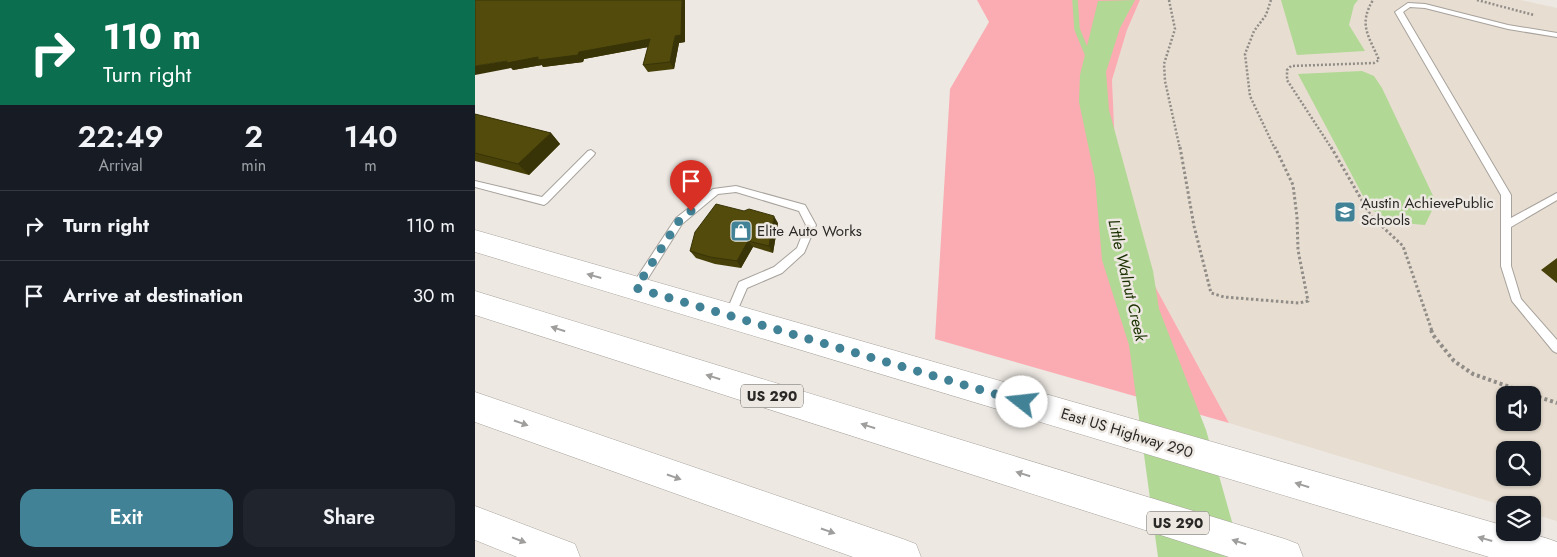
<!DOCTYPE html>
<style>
body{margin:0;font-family:Jost,sans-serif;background:#20242c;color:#f1f3f6;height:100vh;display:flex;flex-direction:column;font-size:19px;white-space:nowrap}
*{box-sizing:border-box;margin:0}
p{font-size:16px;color:#9ea1a6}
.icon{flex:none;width:28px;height:28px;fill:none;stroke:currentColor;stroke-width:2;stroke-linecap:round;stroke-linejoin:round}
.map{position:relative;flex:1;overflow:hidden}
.sheet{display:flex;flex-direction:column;background:#171b24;width:475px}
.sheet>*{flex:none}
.hud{background:#0b6e4f;color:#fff;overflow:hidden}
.tools{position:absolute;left:1021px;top:386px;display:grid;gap:10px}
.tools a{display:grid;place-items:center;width:45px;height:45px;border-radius:10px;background:#171b24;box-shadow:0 1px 4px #0004;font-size:25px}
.pin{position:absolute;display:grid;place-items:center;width:42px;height:42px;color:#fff;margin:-51px -21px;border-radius:50% 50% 50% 0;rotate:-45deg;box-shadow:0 0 5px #0007}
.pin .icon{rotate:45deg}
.me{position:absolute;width:55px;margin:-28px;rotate:286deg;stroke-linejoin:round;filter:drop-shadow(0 0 4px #0008)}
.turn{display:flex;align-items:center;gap:18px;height:105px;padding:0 20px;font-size:22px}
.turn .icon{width:65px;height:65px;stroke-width:2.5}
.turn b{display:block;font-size:35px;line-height:42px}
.eta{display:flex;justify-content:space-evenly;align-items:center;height:85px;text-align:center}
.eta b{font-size:30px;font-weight:600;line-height:35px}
.primary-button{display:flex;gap:10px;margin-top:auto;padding:10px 20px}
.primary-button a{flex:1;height:58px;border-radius:15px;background:#428296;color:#fff;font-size:20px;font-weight:600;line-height:58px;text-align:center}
.primary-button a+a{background:#20242c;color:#f1f3f6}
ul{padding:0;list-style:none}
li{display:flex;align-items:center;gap:15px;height:70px;padding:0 20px;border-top:1px solid #363941}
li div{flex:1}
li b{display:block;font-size:19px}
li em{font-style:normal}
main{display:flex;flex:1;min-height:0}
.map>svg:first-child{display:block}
</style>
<main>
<section class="sheet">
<div class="hud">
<div class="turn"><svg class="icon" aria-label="right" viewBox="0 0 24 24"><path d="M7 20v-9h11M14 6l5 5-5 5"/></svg><div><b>110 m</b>Turn right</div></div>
</div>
<div class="eta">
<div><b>22:49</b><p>Arrival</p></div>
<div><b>2</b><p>min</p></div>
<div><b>140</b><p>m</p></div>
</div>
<ul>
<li><svg class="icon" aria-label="right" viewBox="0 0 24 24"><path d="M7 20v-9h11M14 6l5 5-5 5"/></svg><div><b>Turn right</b></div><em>110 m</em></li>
<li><svg class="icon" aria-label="arrive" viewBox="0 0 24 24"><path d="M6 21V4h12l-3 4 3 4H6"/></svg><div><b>Arrive at destination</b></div><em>30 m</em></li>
</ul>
<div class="primary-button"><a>Exit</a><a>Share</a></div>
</section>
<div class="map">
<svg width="1082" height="557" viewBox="0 0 1082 557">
<rect width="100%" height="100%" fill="#ede8e2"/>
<path fill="#e7ddd0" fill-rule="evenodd" d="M 665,0 L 1045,0 L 1082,8 L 1082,521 L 1058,514 L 1058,505 L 1030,506 L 754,423 L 675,277 L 640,148 L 637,80 L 652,30 ZM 1030,395 L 1058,395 L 1058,422 L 1030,422 ZM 1030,450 L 1058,450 L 1058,478 L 1030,478 Z"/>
<path fill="#fbacb2" d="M 502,0 L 665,0 L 652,30 L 637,80 L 640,148 L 675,277 L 754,423 L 460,339 L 475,89 L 514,22 Z"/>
<path fill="#b1d894" d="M 660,0 L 645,28 L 631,72 L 634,110 L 678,271 L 684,309 L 731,430 L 767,557 L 683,557 L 654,345 L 627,260 L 620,178 L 604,102 L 605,75 L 623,1 Z
M 806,0 L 883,0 L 879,5 L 874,25 L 890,51 L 822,55 Z
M 887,71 L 899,76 L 907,88 L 961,202 L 950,225 L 918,222 L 895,209 L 823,74 Z"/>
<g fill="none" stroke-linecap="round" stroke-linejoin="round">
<path stroke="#b1d894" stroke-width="5.5" d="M 600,0 L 602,29 L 614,58"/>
<g stroke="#a7a29c" stroke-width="2">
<path id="lane" d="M 933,3 L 950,4 L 1033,25 L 1082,33 L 1082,37 L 1033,29 L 950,8 L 935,7 L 928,12 L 1036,195 L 1036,218 L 1082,193 L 1082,200 L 1036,227 L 1036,266 L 1046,299 L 1082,340 L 1082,353 L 1078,351 L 1037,301 L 1026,266 L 1026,195 L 920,12 Z
M 116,150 L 120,153 L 119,155 L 72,203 L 69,205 L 0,187 L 0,181 L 67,197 L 113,151 Z
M 261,186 L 330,205 L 341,225 L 329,253 L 307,273 L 272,288 L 259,318 L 255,320 L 251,318 L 250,315 L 264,282 L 299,267 L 322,248 L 331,225 L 324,211 L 261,192 L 243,194 L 207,224 L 165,291 L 161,292 L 157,291 L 156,288 L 157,285 L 201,218 L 238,189 Z"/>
</g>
<g stroke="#a7a29c" stroke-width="1">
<path id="secondary" d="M 0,230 L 1030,526 L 1030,532 C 1049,532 1064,535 1082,542 L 1082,557 L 1014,557 L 0,252 Z
M 0,506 L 100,544 L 105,557 L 42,557 L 0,540 Z"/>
</g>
<g stroke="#a7a29c" stroke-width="1">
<path id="highway" d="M 0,291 L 810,539 L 823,544 L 828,557 L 754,557 L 0,315 Z
M 0,392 L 428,539 L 441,544 L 446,557 L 378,557 L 0,422 Z"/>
</g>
<path stroke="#908c88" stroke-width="2.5" stroke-dasharray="2 2" stroke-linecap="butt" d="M 694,0 L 700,29 L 689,64 L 690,81 L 705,149
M 796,0 L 791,15 L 779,31 L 770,54 L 775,96 L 800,149
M 1002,0 L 1059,15
M 857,149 L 812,80 L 812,70 L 816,66 L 899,63 L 904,60 C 894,36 883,25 898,0"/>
<path stroke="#908c88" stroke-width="3" stroke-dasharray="2.5 2.5" stroke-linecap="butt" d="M 705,147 L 719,226 L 736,293 L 749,297 L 824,303 L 833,301 L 823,250 L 822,217 L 818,185 L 800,147
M 856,147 L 896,216 L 928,246 L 957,331"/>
<path stroke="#908c88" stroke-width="4" stroke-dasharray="3 3" stroke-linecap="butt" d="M 956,330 L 958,335 L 979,361 L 998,374 L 1057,395
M 1058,395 L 1082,403"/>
<use href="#lane" fill="#fff" fill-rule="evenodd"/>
<use href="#secondary" fill="#fff" fill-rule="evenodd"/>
<use href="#highway" fill="#fff" fill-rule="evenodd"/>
</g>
<path fill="#474009" d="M 0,0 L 210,42 L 204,43 L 199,69 L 173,72 L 168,65 L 173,47 L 109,59 L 108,62 L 68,67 L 67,65 L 38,70 Z
M 0,114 L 76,133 L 85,144 L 54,175 L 0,161 Z
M 303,223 L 298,253 L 278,247 L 266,268 L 240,264 L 221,258 L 215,251 Z
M 1082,258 L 1082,283 L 1066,270 Z"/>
<path fill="#393408" d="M 207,0 L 210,0 L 210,42 L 204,43 L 199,69 L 195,62 Z
M 175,39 L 179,46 L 109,59 L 108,62 L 68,67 L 67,65 L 38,70 L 36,68 L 0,75 L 0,66 L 32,61 L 104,52 Z
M 76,133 L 85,144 L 54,175 L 43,164 Z
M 299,216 L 303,223 L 298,253 L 294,246 Z
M 273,241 L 278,247 L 266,268 L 262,261 Z"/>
<path fill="#524b0b" stroke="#393408" d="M 0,0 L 207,0 L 206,35 L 200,36 L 195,62 L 168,65 L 175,39 L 104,52 L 103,55 L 63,60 L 63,57 L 32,63 L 32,61 L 0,66 Z
M 0,114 L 76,133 L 43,164 L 0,153 Z
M 241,204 L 269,211 L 274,209 L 299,216 L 294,246 L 273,241 L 262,261 L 235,257 L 215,251 L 220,232 Z"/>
<defs><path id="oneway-solid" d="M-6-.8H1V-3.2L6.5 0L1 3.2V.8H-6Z" transform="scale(1.25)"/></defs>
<g fill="#9f9e9d">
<use href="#oneway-solid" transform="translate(119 276) rotate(-164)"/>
<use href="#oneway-solid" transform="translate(83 329) rotate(-163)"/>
<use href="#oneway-solid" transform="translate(238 377) rotate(-163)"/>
<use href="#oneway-solid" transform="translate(46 423) rotate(19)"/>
<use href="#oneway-solid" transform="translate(393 426) rotate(-163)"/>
<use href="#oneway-solid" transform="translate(548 474) rotate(-163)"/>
<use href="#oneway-solid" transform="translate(199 477) rotate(19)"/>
<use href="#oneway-solid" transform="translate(827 485) rotate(-163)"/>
<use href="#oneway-solid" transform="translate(353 531) rotate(19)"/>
<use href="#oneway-solid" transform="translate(1010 539) rotate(-164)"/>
<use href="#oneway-solid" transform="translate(44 540) rotate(21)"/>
<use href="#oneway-solid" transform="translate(764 542) rotate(-162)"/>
</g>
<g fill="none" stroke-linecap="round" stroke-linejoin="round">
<path stroke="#428296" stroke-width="9" stroke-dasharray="0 16.2" d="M 216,211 L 204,221 L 161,288 L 547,402"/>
</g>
<defs>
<g id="school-square" transform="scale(1.125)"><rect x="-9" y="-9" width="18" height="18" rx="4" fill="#428296" stroke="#ede8e2"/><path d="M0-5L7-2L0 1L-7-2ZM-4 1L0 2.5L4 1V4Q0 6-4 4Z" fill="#fff"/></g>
<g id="shop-square" transform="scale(1.125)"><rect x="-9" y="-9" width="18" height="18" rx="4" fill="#428296" stroke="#ede8e2"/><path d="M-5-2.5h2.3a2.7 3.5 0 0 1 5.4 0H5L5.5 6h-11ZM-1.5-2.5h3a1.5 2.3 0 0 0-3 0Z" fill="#fff"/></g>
</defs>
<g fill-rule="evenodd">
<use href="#school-square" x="870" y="212"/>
<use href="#shop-square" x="266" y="231"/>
</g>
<g text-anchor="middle" stroke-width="5" stroke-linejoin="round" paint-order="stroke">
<g fill="#ede8e2" stroke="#64625e" stroke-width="1">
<rect x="266" y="384.5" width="62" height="23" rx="4"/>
<rect x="672" y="511.5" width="62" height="23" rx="4"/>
</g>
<g font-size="14" font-weight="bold" fill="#2a2826">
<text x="297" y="401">US 290</text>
<text x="703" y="528">US 290</text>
</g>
<g font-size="15" fill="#2a2826" stroke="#ede8e2" text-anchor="start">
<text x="886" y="208">Austin AchievePublic<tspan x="886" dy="17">Schools</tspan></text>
<text x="282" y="236">Elite Auto Works</text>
</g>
<g font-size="15" fill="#2a2826" stroke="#ede8e2">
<text transform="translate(652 433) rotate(17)" y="5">East US Highway 290</text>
</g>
<g font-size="16" font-style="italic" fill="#1a3101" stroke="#ede8e2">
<text transform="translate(653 280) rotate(77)" y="6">Little Walnut Creek</text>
</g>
</g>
</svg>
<div class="tools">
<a><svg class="icon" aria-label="sound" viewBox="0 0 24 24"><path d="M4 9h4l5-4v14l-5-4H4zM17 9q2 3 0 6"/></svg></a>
<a><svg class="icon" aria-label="search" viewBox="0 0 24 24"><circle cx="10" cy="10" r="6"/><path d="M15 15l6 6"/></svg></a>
<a><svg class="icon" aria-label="layers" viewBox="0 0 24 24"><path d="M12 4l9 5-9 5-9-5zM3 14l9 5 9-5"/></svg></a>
</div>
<div class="pin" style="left:216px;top:211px;background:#d93025"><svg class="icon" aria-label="arrive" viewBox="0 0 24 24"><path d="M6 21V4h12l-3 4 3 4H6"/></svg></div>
<svg class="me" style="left:547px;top:402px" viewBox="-20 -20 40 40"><circle r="19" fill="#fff"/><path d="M0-13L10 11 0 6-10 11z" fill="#428296"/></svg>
</div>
</main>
